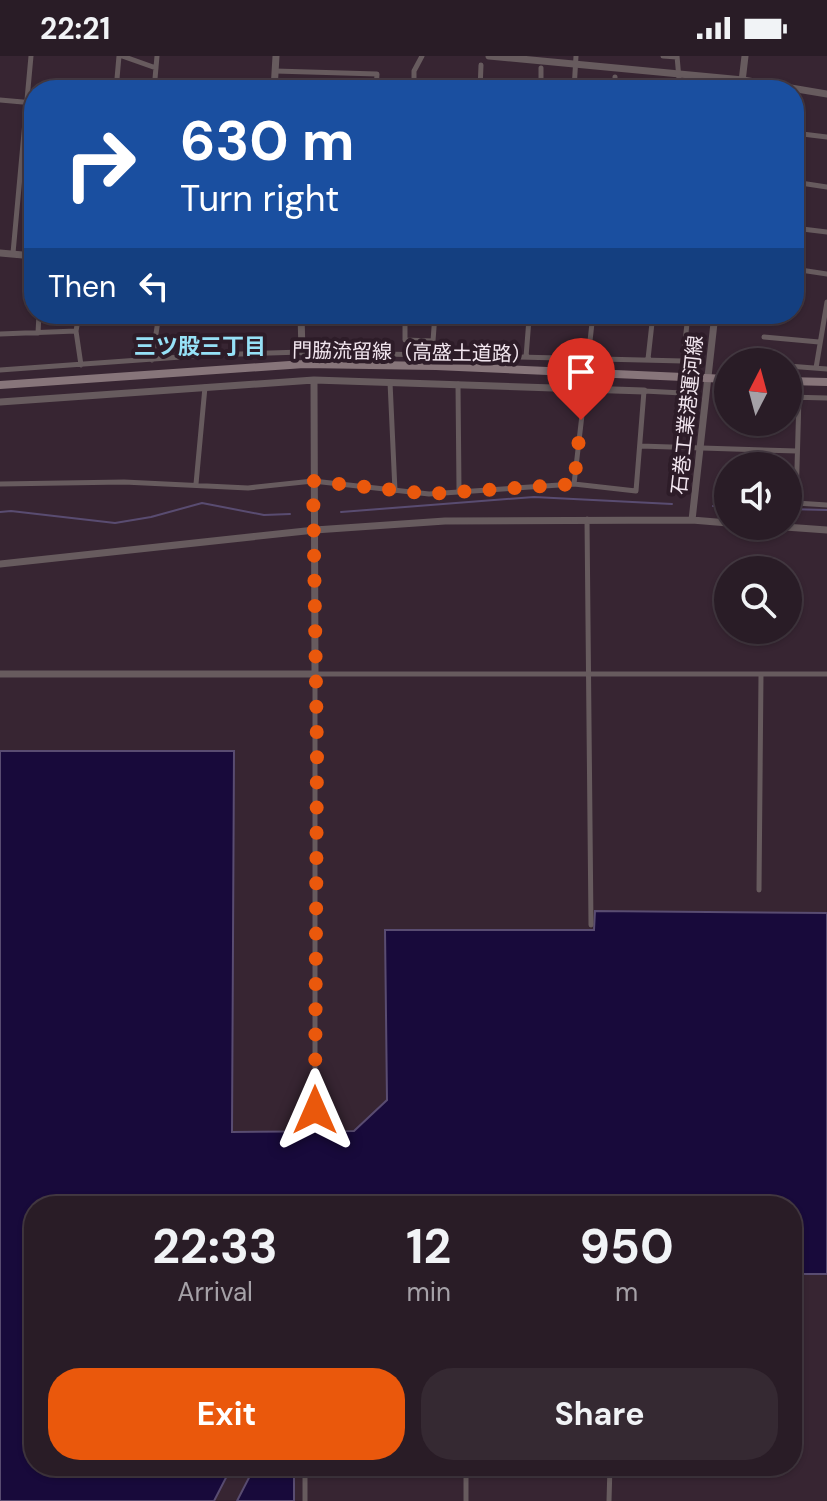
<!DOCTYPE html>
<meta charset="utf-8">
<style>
body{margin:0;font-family:"DM Sans","Noto Sans JP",sans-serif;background:#352932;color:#f1f3f6;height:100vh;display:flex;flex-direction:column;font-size:30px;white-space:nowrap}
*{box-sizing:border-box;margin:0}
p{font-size:26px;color:#a5a1a7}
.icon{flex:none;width:44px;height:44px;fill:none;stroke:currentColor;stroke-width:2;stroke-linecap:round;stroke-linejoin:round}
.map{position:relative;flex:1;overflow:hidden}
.drawer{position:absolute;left:24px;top:1140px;width:778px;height:280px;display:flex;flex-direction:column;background:#291c26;border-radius:32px;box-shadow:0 2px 6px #0004,0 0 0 2px #453a43}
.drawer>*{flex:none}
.banner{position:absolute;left:24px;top:24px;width:780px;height:244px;border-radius:32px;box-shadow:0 2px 6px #0004,0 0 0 2px #453a43;background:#1a4fa0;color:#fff;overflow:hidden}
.needle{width:52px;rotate:6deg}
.buttons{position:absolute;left:714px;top:292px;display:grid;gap:16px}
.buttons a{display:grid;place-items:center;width:88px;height:88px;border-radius:50%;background:#291c26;box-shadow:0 2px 6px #0004,0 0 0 2px #453a43;font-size:40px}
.pin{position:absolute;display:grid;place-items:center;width:68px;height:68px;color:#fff;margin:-82px -34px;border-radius:50% 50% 50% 0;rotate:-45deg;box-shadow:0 0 8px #0007}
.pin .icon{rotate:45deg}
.me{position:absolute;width:88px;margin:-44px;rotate:0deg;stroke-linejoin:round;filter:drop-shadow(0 0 6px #0008)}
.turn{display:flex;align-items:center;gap:28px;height:168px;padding:0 24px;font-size:36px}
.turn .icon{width:104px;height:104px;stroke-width:2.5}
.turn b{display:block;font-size:56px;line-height:68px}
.then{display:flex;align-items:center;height:76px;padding:0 24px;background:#0003;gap:16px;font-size:30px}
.eta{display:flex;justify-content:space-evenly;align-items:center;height:136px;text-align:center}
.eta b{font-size:48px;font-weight:700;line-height:56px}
.action{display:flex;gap:16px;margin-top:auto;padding:16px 24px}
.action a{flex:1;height:92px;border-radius:32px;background:#ea580c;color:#fff;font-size:32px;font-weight:700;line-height:92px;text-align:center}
.action a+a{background:#352932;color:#f1f3f6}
.status{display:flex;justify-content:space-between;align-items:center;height:56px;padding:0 40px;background:#291c26;direction:ltr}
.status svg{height:22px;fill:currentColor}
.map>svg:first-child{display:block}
</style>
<div class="status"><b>22:21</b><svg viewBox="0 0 49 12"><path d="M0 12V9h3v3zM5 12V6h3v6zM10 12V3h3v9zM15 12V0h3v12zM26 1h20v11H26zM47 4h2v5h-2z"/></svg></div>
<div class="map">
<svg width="827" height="1445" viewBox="0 0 827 1445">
<rect width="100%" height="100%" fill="#372532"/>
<path fill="#180a3b" stroke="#594c71" stroke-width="2" d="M 0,695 L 234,695 L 232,1076 L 354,1075 L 387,1044 L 385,874 L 594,874 L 595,855 L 827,857 L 827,1218 L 792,1218 L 792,1150 L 34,1150 L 34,1410 L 232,1410 L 214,1445 L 0,1445 Z
M 255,1410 L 294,1410 L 294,1445 L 237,1445 Z"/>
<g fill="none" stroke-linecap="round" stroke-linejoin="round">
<path stroke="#594c71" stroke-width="2" d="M 713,450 L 728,451
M 788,453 L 827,454
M 0,456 L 11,455 L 115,467 L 151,461 L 202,447 L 264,459 L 290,458
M 341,456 L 534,441 L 672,448"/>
<path stroke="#675b5e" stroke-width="5" d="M 122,0 L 156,12
M 663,0 L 677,1
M 677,0 L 680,34
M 541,12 L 541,34
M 275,15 L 377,18 L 376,34
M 397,32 L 416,34
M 116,34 L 119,0
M 154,34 L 157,0
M 414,34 L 414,15 L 422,0
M 480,34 L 481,9
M 574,34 L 576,0
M 615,34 L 615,21
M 0,44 L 34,47
M 26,71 L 34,72
M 794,77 L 827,81
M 794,126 L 827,131
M 794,172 L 827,176
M 13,197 L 31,0
M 794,213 L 827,218
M 79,258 L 76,275 L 81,309
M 103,258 L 158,265 L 255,258
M 405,258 L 405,284 L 433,285 L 435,258
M 38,277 L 39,258
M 0,278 L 76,275
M 764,281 L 819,286
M 526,301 L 529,263 L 545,264 L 545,258
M 588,303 L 593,258
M 648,303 L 653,258
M 152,304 L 159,258
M 788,310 L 827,313
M 816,312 L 827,246
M 0,314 L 209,299 L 302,296 L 683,305 L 688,258
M 390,326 L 395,435
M 458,328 L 459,434
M 726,338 L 728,338
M 788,341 L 827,342
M 799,341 L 796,447 L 827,449
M 640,390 L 797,395
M 0,428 L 124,426 L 248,432 L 313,425 L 429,438 L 574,428 L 636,435 L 644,335 L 682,337
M 196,428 L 205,331
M 574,428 L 585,333
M 587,463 L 591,869
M 759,834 L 761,618
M 315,1054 L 315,618 L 827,618
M 305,1445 L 305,1410
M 466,1445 L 466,1410
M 609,1445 L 610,1410"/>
<path stroke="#675b5e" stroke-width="7" d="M 489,0 L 743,24 L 827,38
M 274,34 L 276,0
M 741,34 L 745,0
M 0,197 L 34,200
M 301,258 L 302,296
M 0,346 L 314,324 L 644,335
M 692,464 L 715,258
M 771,470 L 827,474
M 0,508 L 315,474 L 445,465 L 692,464 L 728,467
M 0,618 L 315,618 L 314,324"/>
<path stroke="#87757a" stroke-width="8" d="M 788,325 L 827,326
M 0,329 L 304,308 L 436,310 L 728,323"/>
</g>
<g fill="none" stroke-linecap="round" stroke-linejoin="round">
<path stroke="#ea580c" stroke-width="14" stroke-dasharray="0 25.2" d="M 315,1054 L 317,696 L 313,425 L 429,438 L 574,428 L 581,364"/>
</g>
<g text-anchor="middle" stroke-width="8" stroke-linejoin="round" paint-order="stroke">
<g font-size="20" fill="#f2e6ef" stroke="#2d1c28">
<text transform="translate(412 296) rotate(1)" y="7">門脇流留線（高盛土道路）</text>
<text transform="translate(687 359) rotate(-84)" y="7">石巻工業港運河線</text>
</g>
<g font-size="22" font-weight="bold" fill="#96e1f7" stroke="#2d1c28">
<text x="200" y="298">三ツ股三丁目</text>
</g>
</g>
</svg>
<div class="buttons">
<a><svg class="needle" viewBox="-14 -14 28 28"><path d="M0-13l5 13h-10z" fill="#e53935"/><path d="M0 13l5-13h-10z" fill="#a5a1a7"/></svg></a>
<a><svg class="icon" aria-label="sound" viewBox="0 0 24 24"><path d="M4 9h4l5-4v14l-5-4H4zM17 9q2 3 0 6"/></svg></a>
<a><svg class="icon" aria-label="search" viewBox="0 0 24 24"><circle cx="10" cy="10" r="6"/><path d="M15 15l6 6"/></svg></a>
</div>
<div class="pin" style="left:581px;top:364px;background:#d93025"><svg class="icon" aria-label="arrive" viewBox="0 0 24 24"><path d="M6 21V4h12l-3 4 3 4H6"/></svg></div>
<svg class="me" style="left:315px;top:1054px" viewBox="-20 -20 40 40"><path d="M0-17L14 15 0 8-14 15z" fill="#ea580c" stroke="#fff" stroke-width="4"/></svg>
<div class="banner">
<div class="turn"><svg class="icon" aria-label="right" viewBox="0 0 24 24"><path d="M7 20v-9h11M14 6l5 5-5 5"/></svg><div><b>630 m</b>Turn right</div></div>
<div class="then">Then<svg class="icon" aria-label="left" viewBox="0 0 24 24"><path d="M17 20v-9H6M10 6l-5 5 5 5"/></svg></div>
</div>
<section class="drawer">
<div class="eta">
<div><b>22:33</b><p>Arrival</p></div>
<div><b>12</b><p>min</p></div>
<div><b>950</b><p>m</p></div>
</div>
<div class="action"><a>Exit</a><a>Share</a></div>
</section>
</div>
